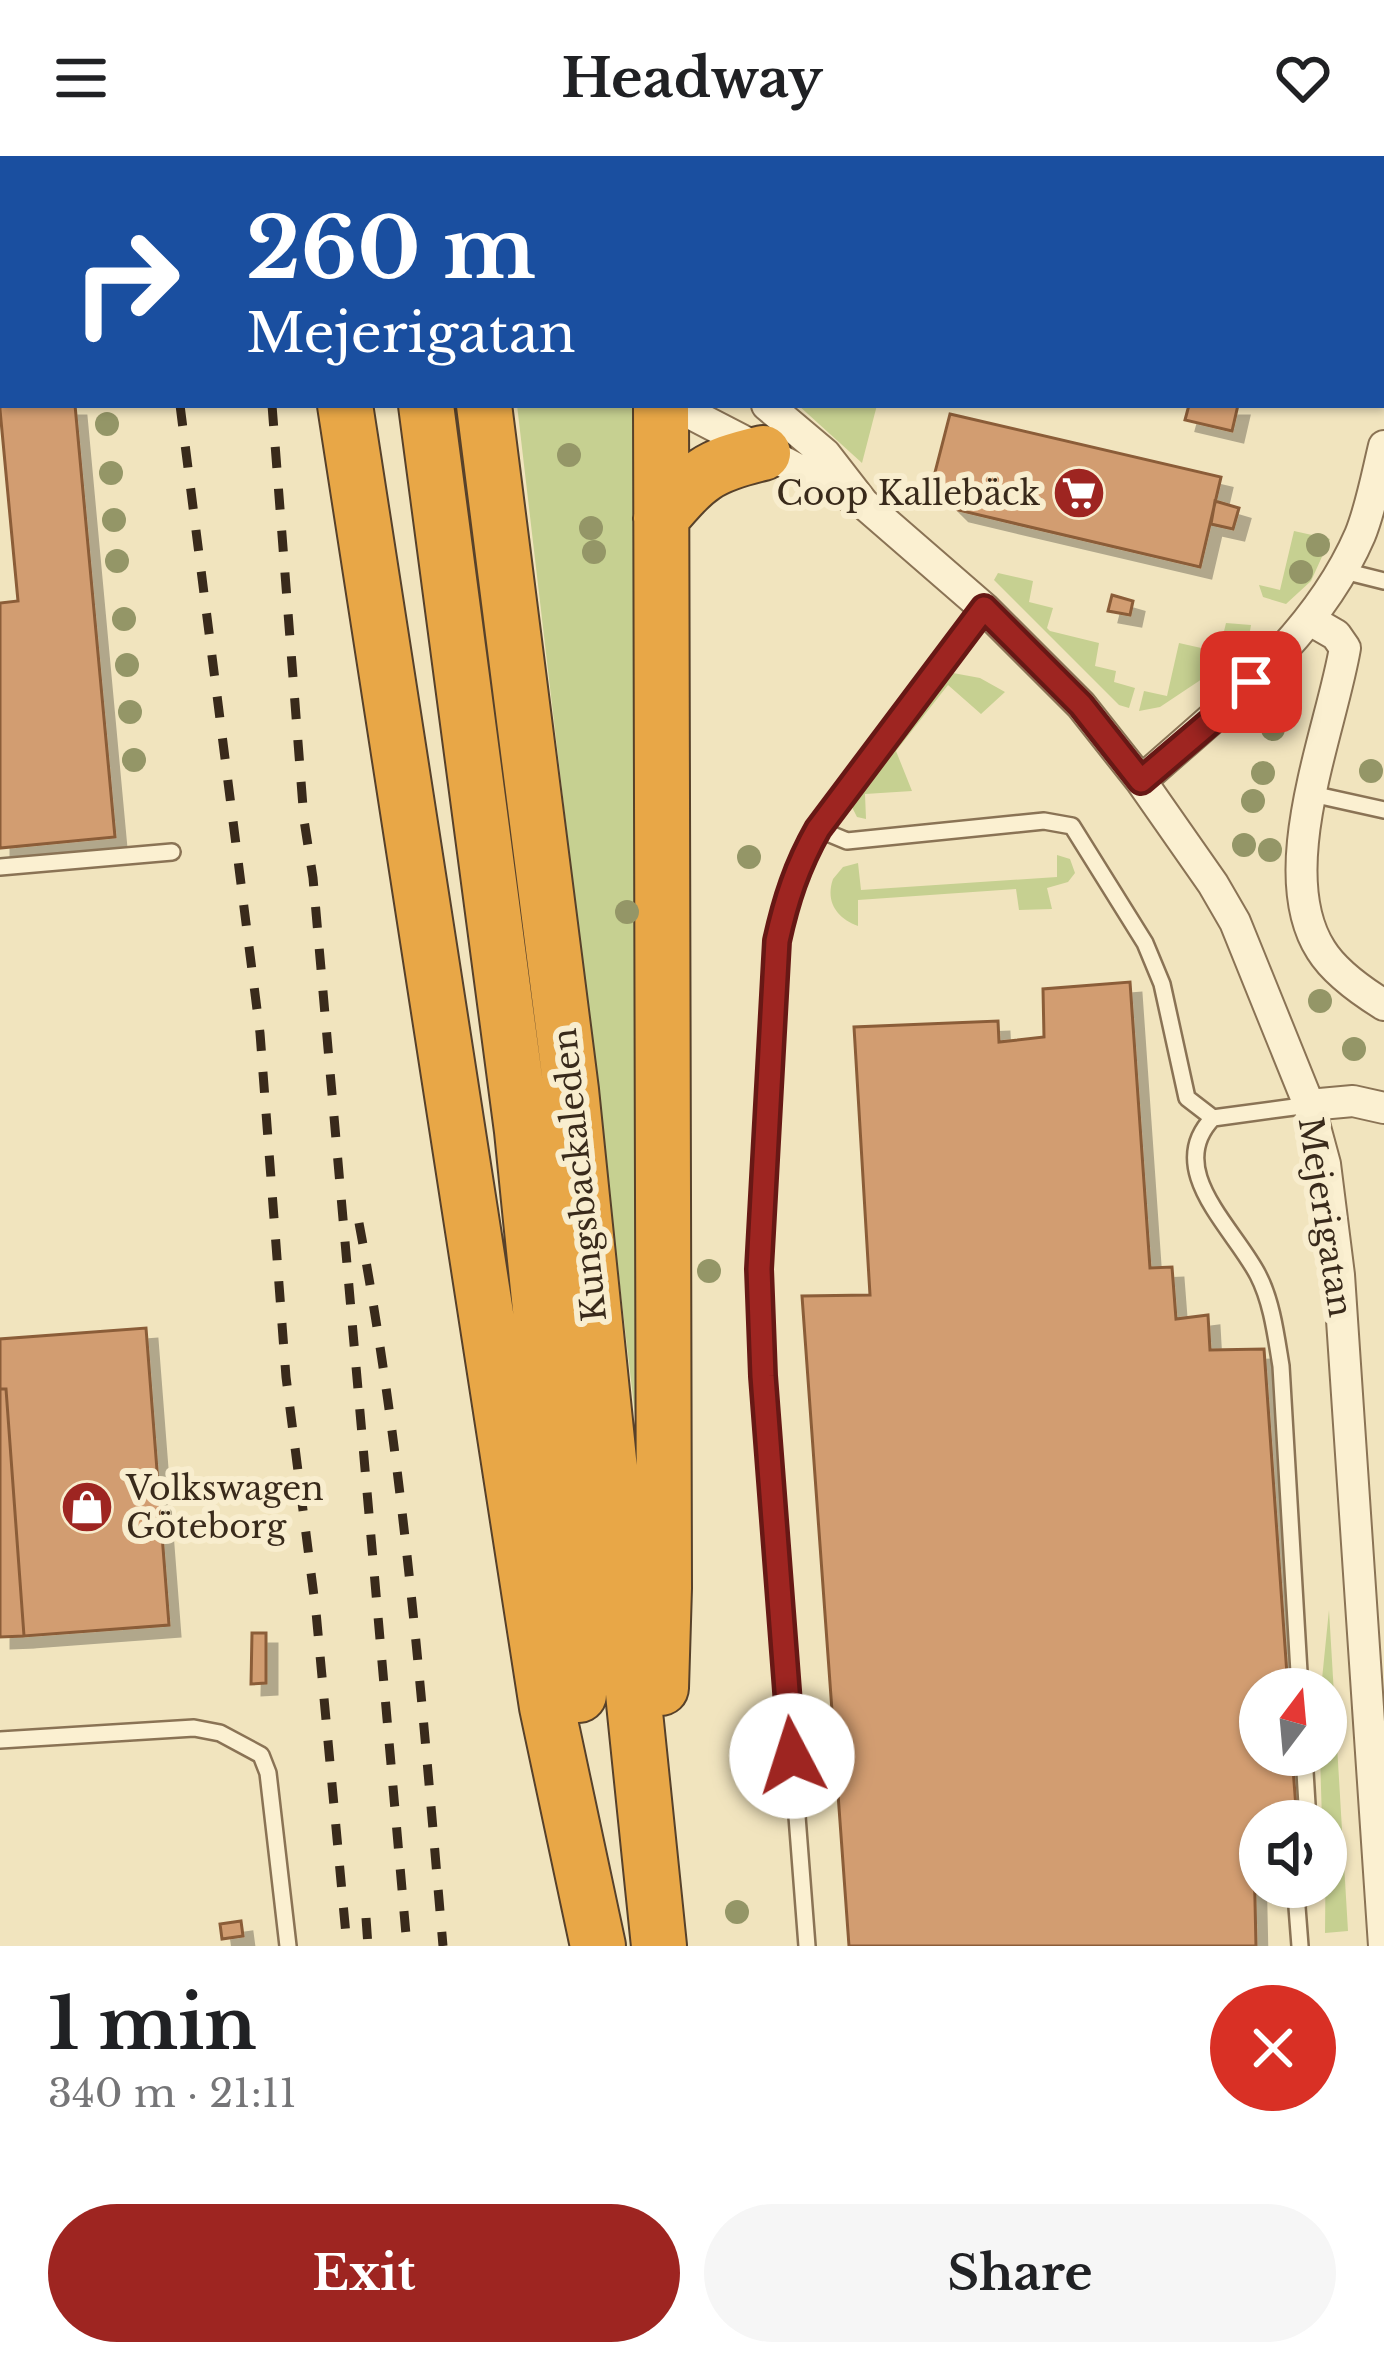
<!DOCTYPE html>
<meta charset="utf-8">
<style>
body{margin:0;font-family:"Libre Baskerville",serif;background:#f6f6f6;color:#202124;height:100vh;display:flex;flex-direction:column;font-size:45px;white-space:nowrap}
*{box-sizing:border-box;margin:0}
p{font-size:39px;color:#757577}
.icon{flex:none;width:66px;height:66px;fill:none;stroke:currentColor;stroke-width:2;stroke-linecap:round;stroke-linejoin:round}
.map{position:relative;height:1790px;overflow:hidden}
.side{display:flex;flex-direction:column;background:#fff;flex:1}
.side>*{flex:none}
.banner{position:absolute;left:0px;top:0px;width:1386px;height:252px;box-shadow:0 3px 9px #0004;background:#1a4fa0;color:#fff;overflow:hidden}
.needle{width:78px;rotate:16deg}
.tools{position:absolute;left:1239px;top:1512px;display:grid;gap:24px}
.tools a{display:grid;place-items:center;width:108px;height:108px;border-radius:50%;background:#fff;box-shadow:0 3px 9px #0004;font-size:60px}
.pin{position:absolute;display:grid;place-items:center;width:102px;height:102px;color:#fff;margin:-51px;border-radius:24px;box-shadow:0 6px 18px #0006}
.me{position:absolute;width:132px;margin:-66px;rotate:355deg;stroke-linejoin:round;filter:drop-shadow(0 0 9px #0008)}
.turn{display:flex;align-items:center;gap:42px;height:252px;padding:0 48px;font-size:54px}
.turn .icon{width:156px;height:156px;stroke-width:2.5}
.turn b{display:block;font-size:84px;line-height:102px}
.round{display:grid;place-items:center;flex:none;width:126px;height:126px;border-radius:63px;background:#f6f6f6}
.head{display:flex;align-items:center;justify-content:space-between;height:204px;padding:0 48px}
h1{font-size:72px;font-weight:700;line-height:90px}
.cta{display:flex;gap:24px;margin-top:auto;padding:24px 48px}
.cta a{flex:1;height:138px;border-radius:72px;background:#9e2521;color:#fff;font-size:48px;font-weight:700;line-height:138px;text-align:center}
.cta a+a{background:#f6f6f6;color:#202124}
header{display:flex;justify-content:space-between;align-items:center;height:156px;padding:0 48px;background:#fff;font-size:54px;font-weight:700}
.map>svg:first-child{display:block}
</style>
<header><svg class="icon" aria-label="menu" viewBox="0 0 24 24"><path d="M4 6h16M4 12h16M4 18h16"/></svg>Headway<svg class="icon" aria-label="heart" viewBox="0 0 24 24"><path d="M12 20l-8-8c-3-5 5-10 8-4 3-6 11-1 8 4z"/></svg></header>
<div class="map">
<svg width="1384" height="1790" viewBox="0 0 1384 1790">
<defs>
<filter id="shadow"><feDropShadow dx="11" dy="11" stdDeviation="0" flood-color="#0004"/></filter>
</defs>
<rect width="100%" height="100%" fill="#f1e4be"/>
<path fill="#c6d091" d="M 517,249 L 629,249 L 639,258 L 638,1284 Z
M 798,249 L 877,249 L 862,307 Z
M 1294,375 L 1330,383 L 1311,425 L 1286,448 L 1263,441 L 1259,429 L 1280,434 Z
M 998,417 L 1033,425 L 1029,446 L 1053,452 L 1047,472 L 1050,475 L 1099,487 L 1095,510 L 1116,515 L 1114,526 L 1135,532 L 1129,552 L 1119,549 L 994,424 Z
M 1226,467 L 1251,469 L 1247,493 L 1160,551 L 1139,555 L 1144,535 L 1167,540 L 1179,487 L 1219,496 Z
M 953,517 L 980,522 L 1005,536 L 981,558 L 948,529 L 896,595 L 912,635 L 865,638 L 866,663 L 857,661 L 851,649 L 853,641 L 937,531 Z
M 1057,699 L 1070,703 L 1075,717 L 1068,726 L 1047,732 L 1052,753 L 1019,754 L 1016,733 L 858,744 L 858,770 C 837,762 825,746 833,723 L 843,711 L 858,707 L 861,734 L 1057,721 Z
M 1329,1454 L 1348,1775 L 1325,1777 L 1326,1665 L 1322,1665 L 1320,1599 L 1326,1599 L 1326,1533 L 1321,1533 Z"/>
<path fill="#d29d71" stroke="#8b5d39" stroke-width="3" filter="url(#shadow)" d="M 0,174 L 3,174 L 3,249 L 75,249 L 115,681 L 0,692 L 0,447 L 18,445 L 0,254 Z
M 1189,249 L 1238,249 L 1232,275 L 1185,264 Z
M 950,258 L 1221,321 L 1200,411 L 958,354 L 932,328 Z
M 1215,345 L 1239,352 L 1233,373 L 1211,368 Z
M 1112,439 L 1133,445 L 1130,459 L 1108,455 Z
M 1130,826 L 1150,1112 L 1172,1111 L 1176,1163 L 1208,1159 L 1210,1194 L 1264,1193 L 1288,1533 L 1260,1533 L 1260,1599 L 1292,1599 L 1297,1665 L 1260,1665 L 1260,1698 L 1254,1699 L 1256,1790 L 849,1790 L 802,1140 L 870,1139 L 854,871 L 998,865 L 999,886 L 1044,881 L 1043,833 Z
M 146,1172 L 169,1469 L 24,1480 L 6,1233 L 0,1233 L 0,1183 Z
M 0,1233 L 6,1233 L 24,1480 L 0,1481 Z
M 252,1477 L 266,1477 L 266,1527 L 251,1528 Z
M 241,1765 L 243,1780 L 222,1783 L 220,1768 Z"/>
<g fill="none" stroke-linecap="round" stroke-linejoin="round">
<g stroke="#8a7355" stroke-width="20">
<path id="service" d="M 1383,109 L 1384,109
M 1340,414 L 1384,425
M 1312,638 L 1384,654
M 818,673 L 847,685 L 1044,665 L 1072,670 L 1145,787 L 1162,828 L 1187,942 L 1213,962
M 0,711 L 172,696
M 1300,1533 L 1281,1210 C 1276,1180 1272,1146 1258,1119 C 1234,1072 1163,1013 1213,962 L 1309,949
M 0,1584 L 194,1572 L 220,1577 L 261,1599 L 268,1617 L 288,1790
M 1304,1599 L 1308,1665
M 1300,1731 L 1297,1751 L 1300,1790
M 807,1790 L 763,1219 L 759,1113 L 777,785 L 788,737 L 818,673 L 984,452"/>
</g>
<g stroke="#8a7355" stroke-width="34">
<path id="minor" d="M 617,3 L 617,0
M 674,249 L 855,343
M 767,249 L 825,298 L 863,347 L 984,452 L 1081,549 L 1141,625 L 1213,728 L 1235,766 L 1309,949 L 1325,1008 L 1339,1119 L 1384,1790
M 1310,464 L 1336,479 L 1345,492 C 1331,575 1271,716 1321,794 C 1334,815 1363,836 1384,849
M 1141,625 C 1222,552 1315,483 1360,379 C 1371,352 1377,319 1384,290
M 1309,949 L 1353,945 L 1384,952"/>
</g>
<g stroke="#6c5439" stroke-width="46">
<path id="secondary" d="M 662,0 L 662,3"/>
</g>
<g stroke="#57412a" stroke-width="58">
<path id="motorway" d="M 306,0 L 306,3
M 392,0 L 393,3
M 452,0 L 453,3
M 345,249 L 547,1551 L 598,1790
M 426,249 L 522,975 L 579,1539
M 484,249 L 571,934 L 659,1790
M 661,362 C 697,320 707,310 763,297
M 661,1532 L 664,1432 L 661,249"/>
</g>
<use href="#service" stroke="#fbf0d1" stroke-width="15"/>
<use href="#minor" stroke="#fbf0d1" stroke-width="30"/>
<use href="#secondary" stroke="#fbf0d1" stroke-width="42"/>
<use href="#motorway" stroke="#e8a747" stroke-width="54"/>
<path stroke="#392a1b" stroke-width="9" stroke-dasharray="21 21" stroke-linecap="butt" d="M 154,0 L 154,3
M 249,0 L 250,3
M 180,249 L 260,877 L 286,1221 L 316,1456 L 347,1790
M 272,249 L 304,664 L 313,722 L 407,1790
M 359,1067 C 404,1306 422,1548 443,1790
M 366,1762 L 368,1790"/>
</g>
<g fill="#949667">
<circle cx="107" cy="268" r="12"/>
<circle cx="569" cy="299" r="12"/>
<circle cx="111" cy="317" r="12"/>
<circle cx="114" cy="364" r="12"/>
<circle cx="591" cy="372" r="12"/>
<circle cx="1318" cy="389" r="12"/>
<circle cx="594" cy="396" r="12"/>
<circle cx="117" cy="405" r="12"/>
<circle cx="1301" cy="416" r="12"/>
<circle cx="124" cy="463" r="12"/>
<circle cx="127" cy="509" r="12"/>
<circle cx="130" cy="556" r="12"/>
<circle cx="1273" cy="573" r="12"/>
<circle cx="134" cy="604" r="12"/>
<circle cx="1371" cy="615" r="12"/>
<circle cx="1263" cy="617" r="12"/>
<circle cx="1253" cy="645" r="12"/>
<circle cx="1244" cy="689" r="12"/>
<circle cx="1270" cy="694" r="12"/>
<circle cx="749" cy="701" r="12"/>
<circle cx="627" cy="756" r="12"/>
<circle cx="1320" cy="845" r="12"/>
<circle cx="1354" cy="893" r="12"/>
<circle cx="709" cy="1115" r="12"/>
<circle cx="737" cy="1756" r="12"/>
</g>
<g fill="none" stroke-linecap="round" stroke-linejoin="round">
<g stroke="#671815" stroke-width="30">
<path id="route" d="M 792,1600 L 763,1220 L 759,1113 L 777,785 C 786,744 797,710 818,673 L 984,452 L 1081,549 L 1141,625 L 1222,556 L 1251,526"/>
</g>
<use href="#route" stroke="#9e2521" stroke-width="21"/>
</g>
<defs>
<g id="supermarket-disc" transform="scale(2.7)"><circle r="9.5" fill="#9e2521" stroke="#f8edce"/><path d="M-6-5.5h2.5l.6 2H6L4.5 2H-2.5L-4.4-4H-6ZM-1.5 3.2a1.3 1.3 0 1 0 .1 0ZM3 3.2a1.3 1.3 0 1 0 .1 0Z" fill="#fff"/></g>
<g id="shop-disc" transform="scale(2.7)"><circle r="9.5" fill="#9e2521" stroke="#f8edce"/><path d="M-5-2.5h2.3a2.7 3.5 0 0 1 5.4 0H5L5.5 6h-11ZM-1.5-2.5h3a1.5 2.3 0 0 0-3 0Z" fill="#fff"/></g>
</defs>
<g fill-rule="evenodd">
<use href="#supermarket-disc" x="1079" y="337"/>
<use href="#shop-disc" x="87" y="1351"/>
</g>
<g text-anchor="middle" stroke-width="12" stroke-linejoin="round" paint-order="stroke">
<g font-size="33" fill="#392a1b" stroke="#f8edce" text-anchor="end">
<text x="1040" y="349">Coop Kallebäck</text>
<text x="126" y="1344" text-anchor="start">Volkswagen<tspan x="126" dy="38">Göteborg</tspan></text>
</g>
<g font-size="33" fill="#392a1b" stroke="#f8edce">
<text transform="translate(579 1019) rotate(-96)" y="12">Kungsbackaleden</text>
<text transform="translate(1326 1061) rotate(81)" y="12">Mejerigatan</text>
</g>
</g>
</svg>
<div class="tools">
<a><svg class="needle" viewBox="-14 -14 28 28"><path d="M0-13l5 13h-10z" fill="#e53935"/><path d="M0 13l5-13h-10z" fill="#757577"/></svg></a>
<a><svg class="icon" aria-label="sound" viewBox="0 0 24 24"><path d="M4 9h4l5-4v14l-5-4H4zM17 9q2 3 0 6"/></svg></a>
</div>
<div class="pin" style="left:1251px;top:526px;background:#d93025"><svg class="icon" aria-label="arrive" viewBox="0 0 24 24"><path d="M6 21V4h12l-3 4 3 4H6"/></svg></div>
<svg class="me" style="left:792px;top:1600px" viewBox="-20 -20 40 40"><circle r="19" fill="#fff"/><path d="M0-13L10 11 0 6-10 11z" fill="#9e2521"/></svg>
<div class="banner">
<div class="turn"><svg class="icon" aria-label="right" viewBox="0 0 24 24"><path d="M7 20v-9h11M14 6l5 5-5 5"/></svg><div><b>260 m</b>Mejerigatan</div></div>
</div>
</div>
<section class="side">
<div class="head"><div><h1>1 min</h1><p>340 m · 21:11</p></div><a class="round" style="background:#d93025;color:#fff"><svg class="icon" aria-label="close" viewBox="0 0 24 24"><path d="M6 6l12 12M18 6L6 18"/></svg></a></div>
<div class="cta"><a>Exit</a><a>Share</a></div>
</section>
